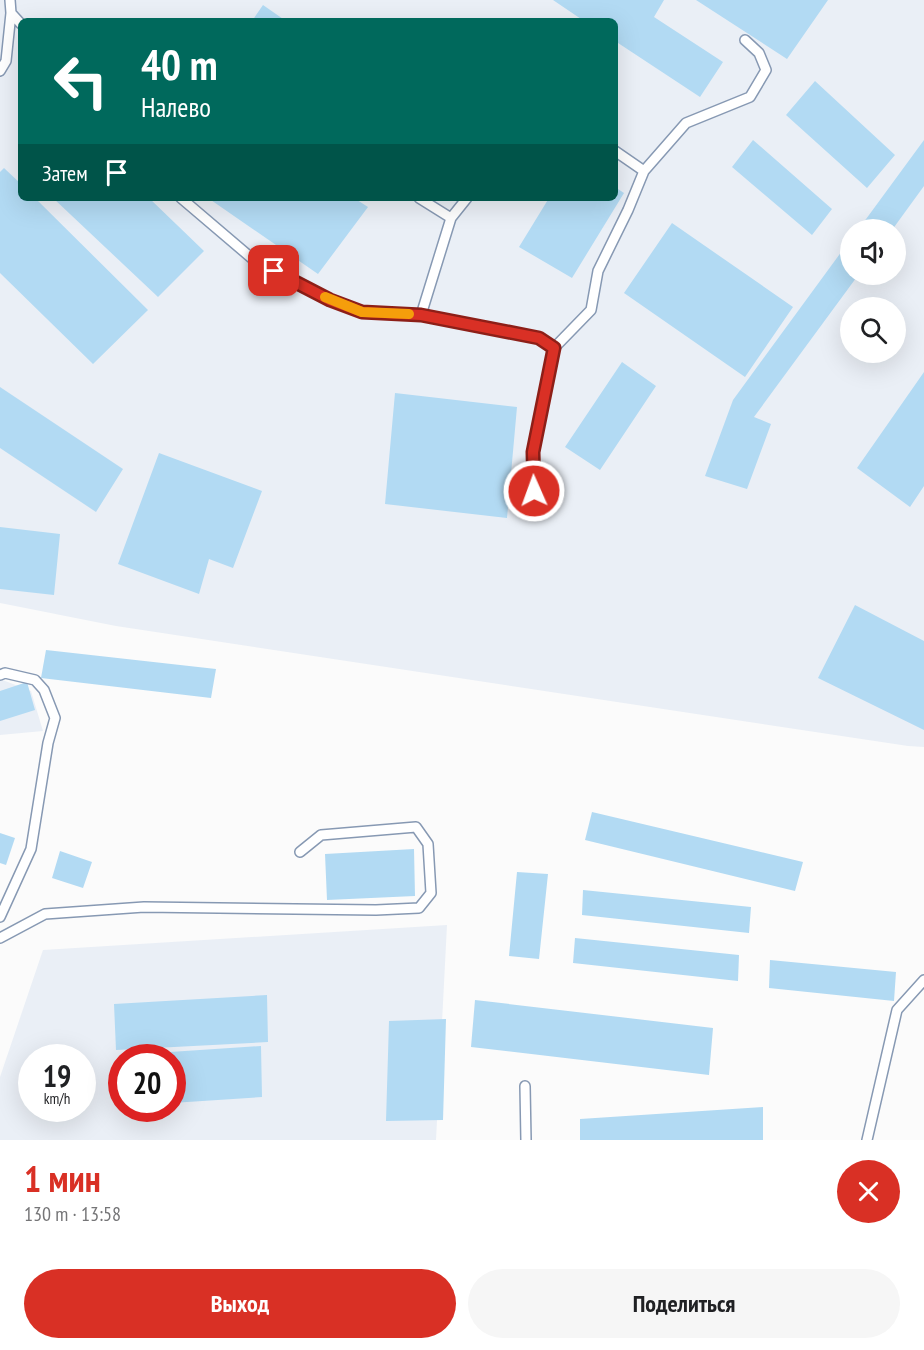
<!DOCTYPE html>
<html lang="ru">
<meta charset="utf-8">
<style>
body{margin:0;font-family:"PT Sans Narrow",sans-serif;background:#f6f6f6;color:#202124;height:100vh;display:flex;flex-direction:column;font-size:22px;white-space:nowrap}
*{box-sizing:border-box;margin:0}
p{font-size:20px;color:#757577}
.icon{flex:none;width:33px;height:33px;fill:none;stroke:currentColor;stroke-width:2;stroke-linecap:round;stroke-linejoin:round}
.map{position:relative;height:1140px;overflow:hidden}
.details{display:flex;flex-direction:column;background:#fff;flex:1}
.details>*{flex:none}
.top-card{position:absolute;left:18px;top:18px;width:600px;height:183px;border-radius:9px;box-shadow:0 6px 24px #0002;background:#00695c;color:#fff;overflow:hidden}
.tools{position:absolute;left:840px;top:219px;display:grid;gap:12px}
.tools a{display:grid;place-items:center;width:66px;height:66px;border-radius:50%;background:#fff;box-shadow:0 6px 24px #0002;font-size:30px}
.speed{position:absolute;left:18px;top:1044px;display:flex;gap:12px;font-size:30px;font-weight:700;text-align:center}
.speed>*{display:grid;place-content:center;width:78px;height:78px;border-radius:50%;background:#fff;box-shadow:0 6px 24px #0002;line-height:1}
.speed small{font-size:15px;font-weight:400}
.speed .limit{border:9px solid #d22;background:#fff;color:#111}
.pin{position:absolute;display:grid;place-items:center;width:51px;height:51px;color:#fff;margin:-26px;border-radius:12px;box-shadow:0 3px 9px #0006}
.me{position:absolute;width:66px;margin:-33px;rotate:358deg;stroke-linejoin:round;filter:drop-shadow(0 0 4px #0008)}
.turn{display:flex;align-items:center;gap:21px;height:126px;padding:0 24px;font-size:27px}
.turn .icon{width:78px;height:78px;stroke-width:2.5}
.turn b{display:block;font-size:42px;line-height:51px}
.then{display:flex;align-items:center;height:57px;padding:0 24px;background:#0003;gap:12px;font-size:22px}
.round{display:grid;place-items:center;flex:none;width:63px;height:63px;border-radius:32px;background:#f6f6f6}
.overview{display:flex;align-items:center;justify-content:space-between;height:102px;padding:0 24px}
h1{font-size:36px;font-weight:600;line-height:45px;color:#d93025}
.button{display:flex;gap:12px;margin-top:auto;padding:12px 24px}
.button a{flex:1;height:69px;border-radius:36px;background:#d93025;color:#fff;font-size:24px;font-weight:600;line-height:69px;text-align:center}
.button a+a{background:#f6f6f6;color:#202124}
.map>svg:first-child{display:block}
</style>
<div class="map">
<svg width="924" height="1140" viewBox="0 0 924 1140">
<rect width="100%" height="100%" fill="#fbfbfb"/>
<path fill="#eaeff6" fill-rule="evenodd" d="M 0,0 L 924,0 L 924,747 L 908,746 L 116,626 L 0,603 ZM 21,21 L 615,21 L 615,198 L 21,198 ZM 850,230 L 896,230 L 896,274 L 850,274 ZM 850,308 L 896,308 L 896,352 L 850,352 Z
M 0,679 L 31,691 L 43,731 L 0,735 Z
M 447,925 L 436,1140 L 0,1140 L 0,1077 L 43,950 ZM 32,1058 L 82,1058 L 82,1108 L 32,1108 ZM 122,1058 L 172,1058 L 172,1108 L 122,1108 Z"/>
<path fill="#b2daf3" d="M 553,0 L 664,0 L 654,17 L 723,62 L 700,97 L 615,41 L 615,21 L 584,21 Z
M 696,0 L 828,0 L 787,59 Z
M 263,5 L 286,21 L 252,21 Z
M 815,81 L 895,155 L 867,188 L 786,115 Z
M 753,140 L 832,209 L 812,235 L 732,167 Z
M 924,140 L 924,186 L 892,230 L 858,230 Z
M 4,168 L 21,184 L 21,198 L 35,198 L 148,310 L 93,364 L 0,273 L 0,172 Z
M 615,187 L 624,193 L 572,278 L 519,247 L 549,198 L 615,198 Z
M 53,198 L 149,198 L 204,251 L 158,297 Z
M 208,198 L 354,198 L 368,207 L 318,274 Z
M 672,223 L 793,307 L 745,377 L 624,293 Z
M 850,240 L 850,274 L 859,274 L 754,417 L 771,424 L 747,489 L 705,476 L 733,400 Z
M 622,362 L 656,386 L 600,470 L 565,447 Z
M 924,372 L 924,486 L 910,507 L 857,468 Z
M 0,387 L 123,469 L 96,512 L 0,448 Z
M 395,393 L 517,407 L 507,518 L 385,504 Z
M 159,453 L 262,491 L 233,568 L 209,559 L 199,594 L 118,564 Z
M 0,527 L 60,534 L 54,595 L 0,589 Z
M 855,605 L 924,641 L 924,730 L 818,678 Z
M 46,650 L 216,669 L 211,698 L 41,678 Z
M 27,682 L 35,710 L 0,721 L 0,691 Z
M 592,812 L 803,862 L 795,891 L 585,840 Z
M 0,833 L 15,838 L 6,865 L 0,863 Z
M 414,849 L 415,896 L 327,900 L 325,854 Z
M 60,851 L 92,862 L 83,888 L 52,878 Z
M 517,872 L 548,874 L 539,959 L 509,956 Z
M 583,890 L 751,907 L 749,933 L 582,915 Z
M 575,938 L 739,955 L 738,981 L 573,963 Z
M 770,960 L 896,972 L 894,1001 L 769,988 Z
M 267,995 L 268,1042 L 116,1050 L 114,1004 Z
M 475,1000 L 713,1028 L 709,1075 L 471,1047 Z
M 446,1019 L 443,1120 L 386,1121 L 389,1021 Z
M 261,1046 L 262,1097 L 172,1103 L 172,1058 L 155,1058 L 155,1053 Z
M 763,1107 L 763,1140 L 580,1140 L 580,1119 Z"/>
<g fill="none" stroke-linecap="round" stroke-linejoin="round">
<g stroke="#8799b3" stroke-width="12">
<path id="lane" d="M 10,0 L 11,13 L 21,24
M 0,71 L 6,61 L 11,13
M 615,151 L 644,171
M 181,198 L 255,261 L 330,300 L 362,312 L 421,315 L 539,338 L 554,348 L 533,452 L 535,510
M 419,198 L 451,218
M 421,315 L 451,218 L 467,198
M 554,348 L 591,310 L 598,271 L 628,210 L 644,171 L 686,123 L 750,97 L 766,70 L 759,53 L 745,40
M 0,675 L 5,673 L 35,680 L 44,690 L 55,718 L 48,743 L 31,849 L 0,917
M 0,938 L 45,914 L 144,907 L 376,910 L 419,908 L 431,893 L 428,844 L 416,827 L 321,835 L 300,852
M 525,1086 L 526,1140
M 867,1140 L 897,1010 L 924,980"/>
</g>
<use href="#lane" stroke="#fff" stroke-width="9"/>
</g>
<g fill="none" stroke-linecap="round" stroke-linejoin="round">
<g stroke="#8d1f18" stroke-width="15">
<path id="route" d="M 274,271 L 330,300 L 362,312 L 421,315 L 539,338 L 554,348 L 533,452 L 534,491"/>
</g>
<use href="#route" stroke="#d93025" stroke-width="10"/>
<path stroke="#f59e0b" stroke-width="10" d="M 325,297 L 362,312 L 409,314"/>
</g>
</svg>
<div class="tools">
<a><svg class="icon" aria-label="sound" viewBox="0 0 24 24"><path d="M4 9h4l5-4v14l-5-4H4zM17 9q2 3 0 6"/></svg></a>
<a><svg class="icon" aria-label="search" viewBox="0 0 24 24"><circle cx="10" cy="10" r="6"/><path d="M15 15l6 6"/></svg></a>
</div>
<div class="speed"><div>19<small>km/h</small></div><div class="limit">20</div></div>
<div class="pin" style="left:274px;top:271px;background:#d93025"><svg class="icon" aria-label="arrive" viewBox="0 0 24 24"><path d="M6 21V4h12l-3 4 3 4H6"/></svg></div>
<svg class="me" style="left:534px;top:491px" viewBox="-20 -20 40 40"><circle r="17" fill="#d93025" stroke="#fff" stroke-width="3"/><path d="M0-11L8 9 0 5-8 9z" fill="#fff"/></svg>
<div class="top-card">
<div class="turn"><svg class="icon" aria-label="left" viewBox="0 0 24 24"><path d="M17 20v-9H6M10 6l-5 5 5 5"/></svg><div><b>40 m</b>Налево</div></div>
<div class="then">Затем<svg class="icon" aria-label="arrive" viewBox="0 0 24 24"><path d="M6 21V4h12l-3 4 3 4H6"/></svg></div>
</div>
</div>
<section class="details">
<div class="overview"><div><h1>1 мин</h1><p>130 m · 13:58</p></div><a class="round" style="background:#d93025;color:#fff"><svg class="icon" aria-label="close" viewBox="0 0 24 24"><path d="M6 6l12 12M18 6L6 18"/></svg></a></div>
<div class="button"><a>Выход</a><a>Поделиться</a></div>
</section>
